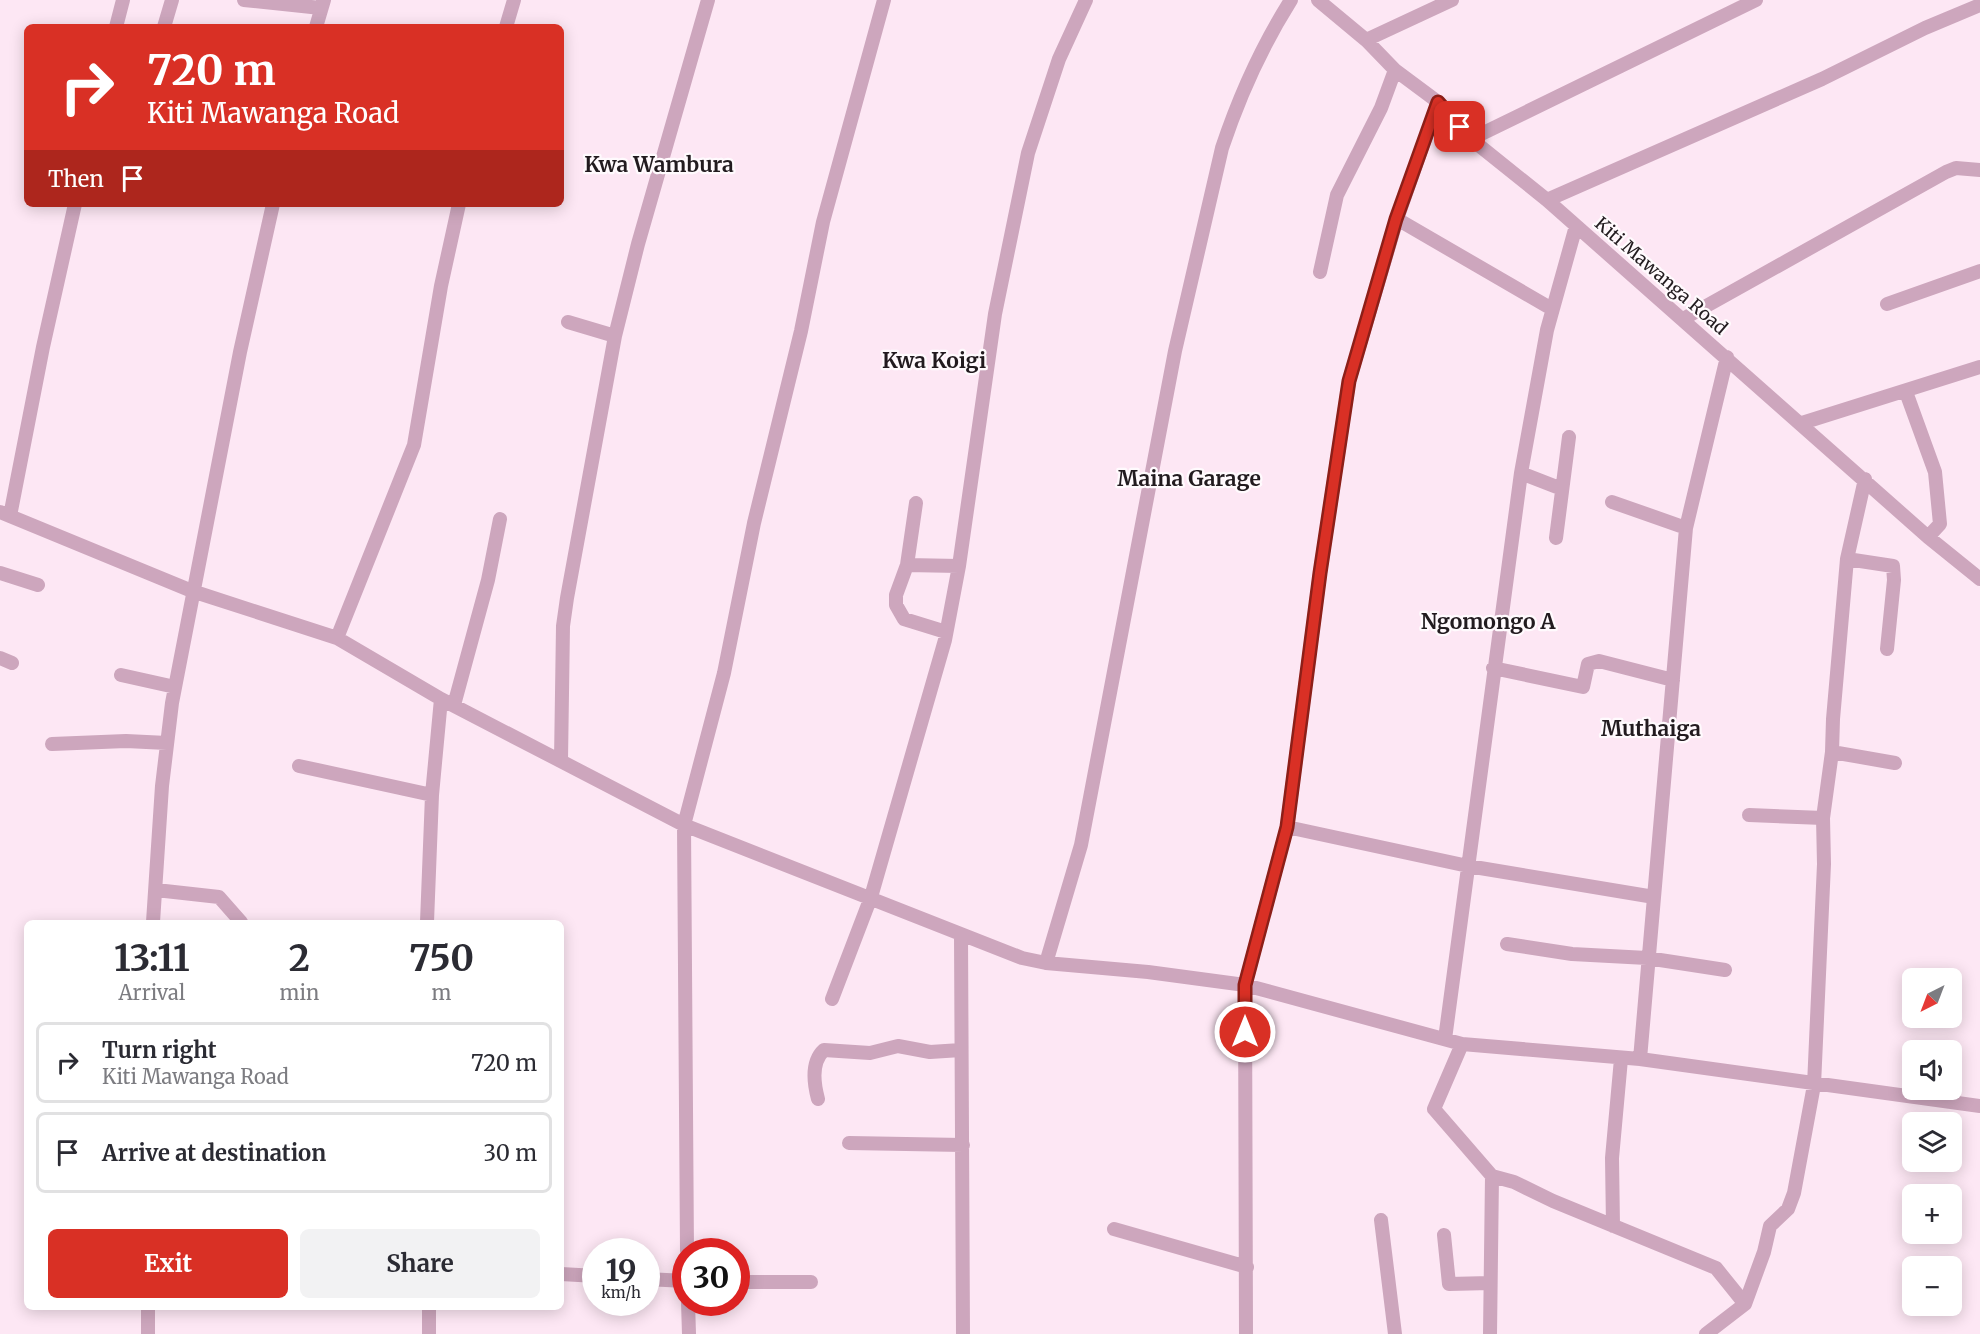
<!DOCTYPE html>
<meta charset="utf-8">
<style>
body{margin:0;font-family:Merriweather,serif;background:#f2f2f3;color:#2b2b33;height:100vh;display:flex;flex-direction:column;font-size:22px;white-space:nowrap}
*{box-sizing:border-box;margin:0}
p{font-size:20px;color:#7c7c81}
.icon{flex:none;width:33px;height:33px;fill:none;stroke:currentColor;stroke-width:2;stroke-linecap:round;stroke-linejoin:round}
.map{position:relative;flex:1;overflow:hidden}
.sheet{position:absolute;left:24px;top:920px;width:540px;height:390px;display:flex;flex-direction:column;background:#fff;border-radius:9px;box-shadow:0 3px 15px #0003}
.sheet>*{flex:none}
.guide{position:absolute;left:24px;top:24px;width:540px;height:183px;border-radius:9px;box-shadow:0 3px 15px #0003;background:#d93025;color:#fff;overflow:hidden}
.needle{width:39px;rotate:222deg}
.buttons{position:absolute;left:1902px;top:968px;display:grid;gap:12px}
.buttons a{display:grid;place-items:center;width:60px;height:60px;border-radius:9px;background:#fff;box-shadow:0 3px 15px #0003;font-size:30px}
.speed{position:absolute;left:582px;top:1238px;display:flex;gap:12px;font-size:30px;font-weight:700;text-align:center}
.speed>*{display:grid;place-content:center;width:78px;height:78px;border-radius:50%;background:#fff;box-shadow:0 3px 15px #0003;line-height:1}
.speed small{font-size:15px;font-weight:400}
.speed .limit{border:9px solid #d22;background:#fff;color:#111}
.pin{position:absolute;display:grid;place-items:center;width:51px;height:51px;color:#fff;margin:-26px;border-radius:12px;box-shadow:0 3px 9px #0006}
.me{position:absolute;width:66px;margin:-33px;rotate:0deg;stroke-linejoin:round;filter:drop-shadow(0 0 4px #0008)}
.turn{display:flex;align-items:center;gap:21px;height:126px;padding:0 24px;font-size:27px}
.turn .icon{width:78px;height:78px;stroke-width:2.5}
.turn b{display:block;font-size:42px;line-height:51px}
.then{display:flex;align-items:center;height:57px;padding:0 24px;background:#0003;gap:12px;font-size:22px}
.eta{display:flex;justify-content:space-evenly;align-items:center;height:102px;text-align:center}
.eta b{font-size:36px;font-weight:700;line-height:42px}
.action{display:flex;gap:12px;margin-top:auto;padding:12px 24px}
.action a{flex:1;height:69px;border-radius:9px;background:#d93025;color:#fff;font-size:24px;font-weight:700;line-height:69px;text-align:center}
.action a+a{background:#f2f2f3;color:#2b2b33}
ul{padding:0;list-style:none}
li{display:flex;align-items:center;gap:18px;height:81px;margin:0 12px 9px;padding:0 12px;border:3px solid #e1e1e2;border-radius:9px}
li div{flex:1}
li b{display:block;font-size:22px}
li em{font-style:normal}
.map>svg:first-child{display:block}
</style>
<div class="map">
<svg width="1980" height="1334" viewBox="0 0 1980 1334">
<rect width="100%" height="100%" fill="#fde7f4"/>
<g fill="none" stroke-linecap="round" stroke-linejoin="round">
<path stroke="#cda6bd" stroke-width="14" d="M 244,0 L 321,8
M 1318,0 L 1366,40 L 1395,70 L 1438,102 L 1471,139 L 1547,200 L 1928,537 L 1980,579
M 116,27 L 123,0
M 164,27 L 172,0
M 316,27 L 324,0
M 506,27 L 514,0
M 1366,40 L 1452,0
M 1438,102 L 1397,219 L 1349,381 L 1320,573 L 1287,827 L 1468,866 L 1654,897
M 1471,139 L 1756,0
M 1547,200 L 1822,79 L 1925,28 L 1980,5
M 1397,219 L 1552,309
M 1320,272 L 1337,195 L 1381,108 L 1395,70
M 1887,304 L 1980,271
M 1683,319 L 1946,172 L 1956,168 L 1980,170
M 615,336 L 638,244 L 708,0
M 1906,392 L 1935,472 L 1940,524 L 1928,537
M 1802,423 L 1980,367
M 1521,473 L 1562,489
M 1612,502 L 1686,528
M 916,503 L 907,565 L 896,595 L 896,605 L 904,619 L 946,632
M 0,512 L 192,591 L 337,638 L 441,699 L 684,825 L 1022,958 L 1046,963 L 1148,972 L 1245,985 L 1462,1044 L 1640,1059 L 1980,1106
M 10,516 L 43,347 L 75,204
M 1556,538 L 1569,437
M 1847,559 L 1893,566 L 1894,580 L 1887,649
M 907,565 L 959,566
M 0,573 L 38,585
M 337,638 L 414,445 L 441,286 L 459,204
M 0,658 L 12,663
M 1493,668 L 1583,687 L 1588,664 L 1599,661 L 1673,680
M 121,675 L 175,687
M 454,705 L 488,580 L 500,519
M 52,744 L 126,741 L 167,743
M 1832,752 L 1895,763
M 561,760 L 563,626 L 567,598 L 615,336 L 568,322
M 299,766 L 432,795
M 1749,815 L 1823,818
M 156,890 L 219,897 L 241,922
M 153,922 L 162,786 L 172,703 L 240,352 L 273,204
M 427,922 L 432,795 L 441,699
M 961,935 L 963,1334
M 1507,944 L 1572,954 L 1647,958 L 1725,970
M 1046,963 L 1081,845 L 1175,351 L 1222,148 C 1239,97 1262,46 1291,0
M 832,999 L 871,897 L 945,640 L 959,566 L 995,314 L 1028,153 L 1059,59 L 1086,0
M 1445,1039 L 1521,473 L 1547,330 L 1576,226
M 1462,1044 L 1434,1109 L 1492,1176 L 1490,1334
M 1640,1059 L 1686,528 L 1727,357
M 818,1099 C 814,1084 811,1062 824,1050 L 870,1053 L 898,1046 L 930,1052 L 961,1050
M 849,1143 L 963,1145
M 1492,1176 L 1514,1182 L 1553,1201 L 1716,1268 L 1745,1304
M 1381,1220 L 1395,1334
M 1613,1226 L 1612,1158 L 1621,1059
M 1114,1229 L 1247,1267
M 1444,1235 L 1449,1284 L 1490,1283
M 687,1251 L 684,825 L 724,673 L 754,523 L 801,331 L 823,222 L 884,0
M 561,1274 L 596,1276
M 646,1279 L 686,1281
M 736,1282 L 811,1282
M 688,1302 L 689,1334
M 429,1306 L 429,1334
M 148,1334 L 148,1306
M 1246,1334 L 1245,985 L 1287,827
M 1706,1334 L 1745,1304 L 1764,1252 L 1770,1226 L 1788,1209 L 1794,1193 L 1814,1085 L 1824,864 L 1823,818 L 1832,752 L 1833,719 L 1847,559 L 1865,479"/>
</g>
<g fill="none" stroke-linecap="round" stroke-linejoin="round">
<g stroke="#8d1f18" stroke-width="15">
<path id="route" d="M 1245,1032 L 1245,985 L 1287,827 L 1320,573 L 1349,381 L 1396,219 L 1438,102 L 1460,127"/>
</g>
<use href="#route" stroke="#d93025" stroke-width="10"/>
</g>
<g text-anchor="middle" stroke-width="4.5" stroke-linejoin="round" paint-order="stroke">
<g font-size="18" fill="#221b1f" stroke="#fffafd">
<text transform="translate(1661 276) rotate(41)" y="6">Kiti Mawanga Road</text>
</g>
<g font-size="21" font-weight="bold" fill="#221b1f" stroke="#fffafd">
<text x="659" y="172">Kwa Wambura</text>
<text x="934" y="368">Kwa Koigi</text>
<text x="1189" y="486">Maina Garage</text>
<text x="1488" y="629">Ngomongo A</text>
<text x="1651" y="736">Muthaiga</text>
</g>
</g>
</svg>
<div class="buttons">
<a><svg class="needle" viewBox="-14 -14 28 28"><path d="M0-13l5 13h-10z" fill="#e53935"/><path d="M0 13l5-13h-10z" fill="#7c7c81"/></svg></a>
<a><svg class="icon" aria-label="sound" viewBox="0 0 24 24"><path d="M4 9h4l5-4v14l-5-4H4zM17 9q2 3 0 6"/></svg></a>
<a><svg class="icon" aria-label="layers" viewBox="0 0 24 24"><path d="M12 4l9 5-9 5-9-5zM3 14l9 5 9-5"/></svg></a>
<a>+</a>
<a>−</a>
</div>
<div class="speed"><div>19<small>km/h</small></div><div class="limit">30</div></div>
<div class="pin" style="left:1460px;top:127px;background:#d93025"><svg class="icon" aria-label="arrive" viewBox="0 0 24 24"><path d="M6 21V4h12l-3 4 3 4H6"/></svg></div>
<svg class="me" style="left:1245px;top:1032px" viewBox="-20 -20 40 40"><circle r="17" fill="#d93025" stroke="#fff" stroke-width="3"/><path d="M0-11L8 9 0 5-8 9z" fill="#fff"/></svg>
<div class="guide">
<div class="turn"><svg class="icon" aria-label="right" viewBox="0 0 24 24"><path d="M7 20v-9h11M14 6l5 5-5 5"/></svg><div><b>720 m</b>Kiti Mawanga Road</div></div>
<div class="then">Then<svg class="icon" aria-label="arrive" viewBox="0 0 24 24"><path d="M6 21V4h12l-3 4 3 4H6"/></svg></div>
</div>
<section class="sheet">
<div class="eta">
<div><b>13:11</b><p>Arrival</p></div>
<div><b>2</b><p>min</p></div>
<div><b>750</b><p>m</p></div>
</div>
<ul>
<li><svg class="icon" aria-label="right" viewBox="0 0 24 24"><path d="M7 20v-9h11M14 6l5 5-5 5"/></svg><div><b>Turn right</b><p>Kiti Mawanga Road</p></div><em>720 m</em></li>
<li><svg class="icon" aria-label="arrive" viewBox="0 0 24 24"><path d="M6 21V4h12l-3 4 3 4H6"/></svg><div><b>Arrive at destination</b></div><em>30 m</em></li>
</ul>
<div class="action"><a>Exit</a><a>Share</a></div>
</section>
</div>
